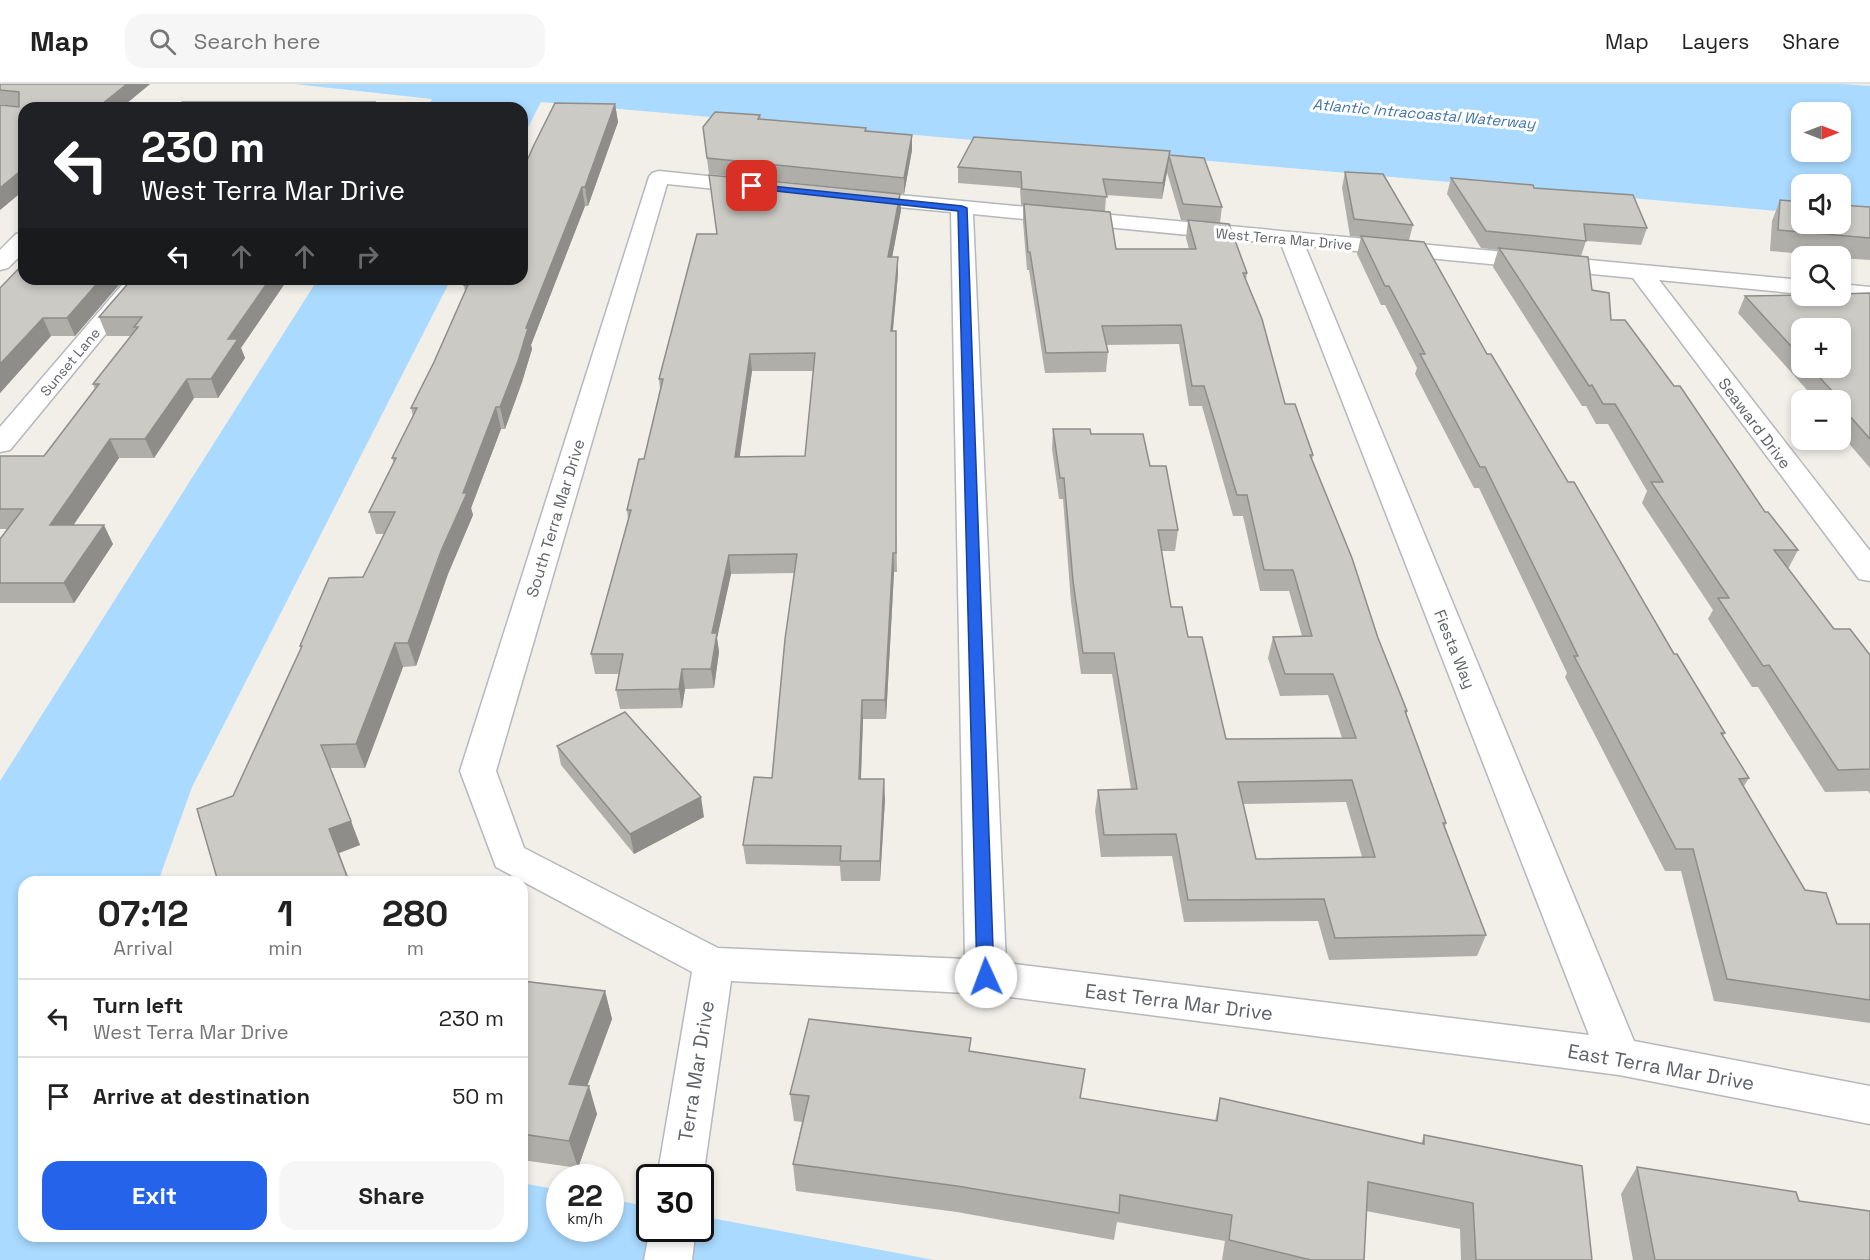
<!DOCTYPE html>
<meta charset="utf-8">
<style>
body{margin:0;font-family:"Space Grotesk",sans-serif;background:#f6f6f6;color:#222;height:100vh;display:flex;flex-direction:column;font-size:22px;white-space:nowrap}
*{box-sizing:border-box;margin:0}
p{font-size:20px;color:#767676}
.icon{flex:none;width:33px;height:33px;fill:none;stroke:currentColor;stroke-width:2;stroke-linecap:round;stroke-linejoin:round}
.map{position:relative;flex:1;overflow:hidden}
.sheet{position:absolute;left:18px;top:792px;width:510px;height:366px;display:flex;flex-direction:column;background:#fff;border-radius:18px;box-shadow:0 3px 9px #0003}
.sheet>*{flex:none}
.hud{position:absolute;left:18px;top:18px;width:510px;height:183px;border-radius:18px;box-shadow:0 3px 9px #0003;background:#202124;color:#fff;overflow:hidden}
.needle{width:39px;rotate:90deg}
.controls{position:absolute;left:1791px;top:18px;display:grid;gap:12px}
.controls a{display:grid;place-items:center;width:60px;height:60px;border-radius:12px;background:#fff;box-shadow:0 3px 9px #0003;font-size:30px}
.speed{position:absolute;left:546px;top:1080px;display:flex;gap:12px;font-size:30px;font-weight:700;text-align:center}
.speed>*{display:grid;place-content:center;width:78px;height:78px;border-radius:50%;background:#fff;box-shadow:0 3px 9px #0003;line-height:1}
.speed small{font-size:15px;font-weight:400}
.speed .limit{border:3px solid #111;border-radius:9px;background:#fff;color:#111}
.pin{position:absolute;display:grid;place-items:center;width:51px;height:51px;color:#fff;margin:-26px;border-radius:12px;box-shadow:0 3px 9px #0006}
.me{position:absolute;width:66px;margin:-33px;rotate:358deg;stroke-linejoin:round;filter:drop-shadow(0 0 4px #0008)}
.turn{display:flex;align-items:center;gap:21px;height:126px;padding:0 24px;font-size:27px}
.turn .icon{width:78px;height:78px;stroke-width:2.5}
.turn b{display:block;font-size:42px;line-height:51px}
.lanes{display:flex;align-items:center;height:57px;padding:0 24px;background:#0003;justify-content:center;gap:30px;direction:ltr}
.lanes .off{opacity:.35}
.eta{display:flex;justify-content:space-evenly;align-items:center;height:102px;text-align:center}
.eta b{font-size:36px;font-weight:600;line-height:42px}
.button{display:flex;gap:12px;margin-top:auto;padding:12px 24px}
.button a{flex:1;height:69px;border-radius:18px;background:#2563eb;color:#fff;font-size:24px;font-weight:600;line-height:69px;text-align:center}
.button a+a{background:#f6f6f6;color:#222}
ul{padding:0;list-style:none}
li{display:flex;align-items:center;gap:18px;height:78px;padding:0 24px;border-top:2px solid #e0e0e0}
li div{flex:1}
li b{display:block;font-size:22px}
li em{font-style:normal}
header{display:flex;align-items:center;gap:36px;box-sizing:border-box;height:84px;padding:0 30px;background:#fff;border-bottom:2px solid #e0e0e0}
header strong{font-size:28px}
nav{display:flex;gap:33px;margin-inline-start:auto;font-size:21px}
.search{width:420px;height:54px;background:#f6f6f6;display:flex;align-items:center;gap:15px;box-sizing:border-box;padding:0 21px;border-radius:18px;color:#767676;font-size:22px}
.map>svg:first-child{display:block}
</style>
<header>
<strong>Map</strong>
<div class="search"><svg class="icon" aria-label="search" viewBox="0 0 24 24"><circle cx="10" cy="10" r="6"/><path d="M15 15l6 6"/></svg>Search here</div>
<nav><a>Map</a><a>Layers</a><a>Share</a></nav>
</header>
<div class="map">
<svg width="1870" height="1176" viewBox="0 0 1870 1176">
<rect width="100%" height="100%" fill="#f1efe8"/>
<path fill="#aadaff" fill-rule="evenodd" d="M 294,0 L 1841,0 L 1870,2 L 1870,135 L 1841,132 L 1840,100 L 1802,100 L 1801,129 L 541,18 L 522,55 L 522,24 L 427,24 L 432,15 ZM 1802,28 L 1840,28 L 1840,68 L 1802,68 Z
M 318,195 L 451,195 L 192,703 L 158,798 L 24,798 L 24,1152 L 522,1152 L 522,1099 L 559,1106 L 560,1144 L 610,1144 L 611,1115 L 649,1123 L 650,1144 L 700,1144 L 701,1132 L 934,1176 L 0,1176 L 0,697 Z"/>
<g fill="none" stroke-linecap="round" stroke-linejoin="round">
<g stroke="#b5b8bc" stroke-width="3">
<path id="minor" d="M 659,87 L 755,97 L 762,99 L 765,103 L 762,107 L 755,109 L 667,100 L 496,687 L 524,764 L 718,864 L 965,875 L 951,128 L 857,119 L 850,117 L 846,113 L 850,109 L 857,107 L 1802,196 L 1802,210 L 1659,196 L 1870,467 L 1870,497 L 1859,495 L 1633,194 L 1305,162 L 1634,957 L 1870,1002 L 1870,1040 L 1619,991 L 986,910 L 731,897 L 703,1094 L 700,1099 L 700,1094 L 657,1094 L 692,888 L 496,783 L 460,687 L 649,93 L 652,89 ZM 973,130 L 1281,160 L 1589,951 L 1006,879 Z
M 24,148 L 24,168 L 8,184 L 0,186 L 0,166 L 16,150 Z
M 127,195 L 151,195 L 10,366 L 0,368 L 0,343 Z
M 1840,200 L 1870,203 L 1870,217 L 1832,212 L 1840,212 Z
M 650,1144 L 696,1144 L 692,1176 L 644,1176 Z"/>
</g>
<use href="#minor" fill="#fff" fill-rule="evenodd"/>
</g>
<path fill="#afaea9" fill-rule="evenodd" d="M 0,0 L 150,0 L 121,24 L 24,24 L 24,106 L 0,126 L 0,21 L 19,23 L 0,20 Z
M 615,20 L 618,38 L 588,122 L 585,122 L 531,261 L 532,265 L 522,298 L 505,345 L 501,345 L 471,424 L 473,431 L 448,490 L 416,582 L 403,583 L 365,684 L 330,684 L 360,761 L 339,769 L 217,794 L 301,564 L 300,562 L 363,493 L 384,450 L 376,450 L 369,428 L 394,379 L 392,374 L 413,332 L 411,324 L 434,278 L 465,207 L 464,201 Z
M 760,31 L 761,35 L 912,51 L 912,66 L 904,110 L 709,90 L 703,43 Z
M 1169,71 L 1222,123 L 1220,139 L 1247,189 L 1246,196 L 1285,320 L 1313,371 L 1312,376 L 1378,554 L 1407,627 L 1406,632 L 1446,739 L 1445,743 L 1486,851 L 1477,872 L 1329,876 L 1318,837 L 1184,838 L 1172,772 L 1101,773 L 1095,727 L 1098,706 L 1131,705 L 1112,590 L 1081,590 L 1071,518 L 1063,415 L 1059,415 L 1052,365 L 1053,345 L 1091,350 L 1150,382 L 1178,446 L 1175,467 L 1162,467 L 1171,523 L 1188,553 L 1226,655 L 1342,654 L 1328,611 L 1280,612 L 1268,574 L 1273,553 L 1302,552 L 1289,507 L 1260,507 L 1243,432 L 1233,432 L 1202,322 L 1189,322 L 1179,260 L 1107,261 L 1108,268 L 1106,288 L 1045,289 L 1029,186 L 1027,186 L 1023,138 L 1023,121 L 1021,121 L 1020,104 L 958,99 L 958,83 ZM 1167,88 L 1181,136 L 1188,137 L 1186,154 L 1189,165 L 1116,165 L 1105,128 L 1106,111 L 1162,115 ZM 1346,718 L 1362,773 L 1256,775 L 1243,720 Z
M 1345,88 L 1413,141 L 1409,156 L 1487,270 L 1674,570 L 1725,649 L 1723,652 L 1749,694 L 1744,702 L 1805,806 L 1837,840 L 1870,840 L 1870,939 L 1714,917 L 1681,787 L 1665,787 L 1565,593 L 1567,589 L 1479,404 L 1474,404 L 1415,290 L 1417,284 L 1385,221 L 1381,221 L 1357,170 L 1361,153 L 1350,152 L 1342,104 Z
M 1451,94 L 1534,104 L 1647,144 L 1641,161 L 1586,157 L 1581,172 L 1592,206 L 1611,236 L 1765,428 L 1798,466 L 1788,485 L 1834,545 L 1870,571 L 1870,710 L 1868,707 L 1825,708 L 1758,603 L 1752,603 L 1708,535 L 1713,526 L 1642,419 L 1647,407 L 1608,340 L 1596,340 L 1586,322 L 1582,322 L 1493,183 L 1498,166 L 1481,164 L 1447,110 Z
M 1780,116 L 1870,123 L 1870,176 L 1840,174 L 1840,172 L 1829,172 L 1770,167 L 1772,137 Z
M 901,126 L 892,173 L 898,173 L 898,190 L 893,247 L 897,488 L 894,488 L 886,635 L 863,635 L 861,695 L 885,715 L 880,797 L 841,797 L 840,782 L 746,780 L 743,761 L 772,694 L 794,489 L 731,490 L 717,554 L 719,568 L 714,604 L 685,605 L 682,624 L 620,625 L 616,606 L 619,590 L 595,590 L 591,570 L 628,436 L 627,426 L 644,375 L 660,305 L 659,295 ZM 752,287 L 813,287 L 805,372 L 739,373 Z
M 24,195 L 124,195 L 75,252 L 51,252 L 0,309 L 0,204 Z
M 132,195 L 241,264 L 245,274 L 218,314 L 194,314 L 154,374 L 119,374 L 73,441 L 113,460 L 74,519 L 0,519 L 0,455 L 8,445 L 0,445 L 0,372 L 44,372 L 95,305 L 93,300 L 131,252 L 107,252 L 99,233 Z
M 1870,209 L 1870,384 L 1840,349 L 1840,316 L 1816,316 L 1738,229 L 1745,212 ZM 1802,244 L 1840,284 L 1802,284 Z
M 557,662 L 704,733 L 634,770 L 561,681 Z
M 522,897 L 605,907 L 612,935 L 587,1002 L 597,1030 L 578,1084 L 522,1076 Z
M 971,967 L 1081,1015 L 1215,1037 L 1220,1014 L 1421,1060 L 1424,1051 L 1592,1176 L 1461,1176 L 1460,1145 L 1366,1127 L 1364,1176 L 1222,1176 L 1225,1157 L 1117,1138 L 1114,1156 L 957,1128 L 796,1107 L 793,1080 L 802,1038 L 794,1037 L 790,1010 Z
M 1637,1083 L 1799,1117 L 1870,1176 L 1633,1176 L 1621,1110 Z"/>
<path fill="#8f8d8a" d="M 127,0 L 150,0 L 121,24 L 97,24 Z
M 375,18 L 377,24 L 371,24 Z
M 615,20 L 618,38 L 588,122 L 585,103 Z
M 912,51 L 912,66 L 904,110 L 904,94 Z
M 1169,72 L 1167,88 L 1162,115 L 1163,99 Z
M 24,84 L 24,106 L 0,126 L 0,104 Z
M 582,103 L 585,122 L 531,261 L 532,265 L 522,298 L 505,345 L 500,323 L 526,244 Z
M 900,110 L 901,126 L 889,190 L 888,173 Z
M 898,173 L 898,190 L 891,264 L 891,247 Z
M 101,195 L 124,195 L 75,252 L 67,234 Z
M 270,195 L 288,195 L 241,264 L 245,274 L 218,314 L 211,295 L 228,255 Z
M 43,234 L 51,252 L 0,309 L 0,280 Z
M 750,270 L 752,287 L 737,392 L 735,373 Z
M 187,295 L 194,314 L 154,374 L 145,355 Z
M 496,323 L 501,345 L 471,424 L 473,431 L 448,490 L 416,582 L 408,559 L 463,409 Z
M 110,355 L 119,374 L 60,461 L 50,441 Z
M 104,441 L 113,460 L 74,519 L 64,499 Z
M 893,469 L 894,488 L 886,635 L 885,616 Z
M 729,471 L 731,490 L 717,554 L 719,568 L 714,604 L 711,585 L 712,549 Z
M 395,559 L 403,583 L 365,684 L 356,660 Z
M 682,585 L 685,605 L 682,624 L 679,605 Z
M 862,616 L 863,635 L 860,715 L 859,695 Z
M 884,695 L 885,715 L 880,797 L 880,777 Z
M 701,713 L 704,733 L 634,770 L 630,750 Z
M 351,737 L 360,761 L 339,769 L 350,798 L 349,798 L 329,745 Z
M 605,907 L 612,935 L 578,1027 L 569,1000 Z
M 589,1002 L 597,1030 L 578,1084 L 569,1057 Z"/>
<path fill="#cccac5" stroke="#8f8d8a" stroke-width="1.5" fill-rule="evenodd" d="M 0,0 L 127,0 L 97,24 L 24,24 L 24,84 L 0,104 L 0,21 L 19,23 L 19,8 L 0,6 Z
M 182,18 L 375,18 L 371,24 L 176,24 Z
M 555,19 L 615,20 L 585,103 L 582,103 L 526,244 L 528,244 L 518,277 L 500,323 L 496,323 L 463,409 L 467,409 L 441,467 L 408,559 L 395,559 L 356,660 L 321,661 L 351,737 L 329,745 L 349,798 L 208,798 L 217,794 L 197,725 L 233,712 L 302,562 L 300,562 L 329,494 L 363,493 L 395,428 L 369,428 L 396,374 L 392,374 L 417,324 L 411,324 L 434,278 L 468,201 L 464,201 L 467,195 L 522,195 L 522,88 L 534,61 Z
M 715,28 L 760,31 L 758,35 L 866,44 L 865,47 L 912,51 L 904,94 L 707,74 L 703,43 Z
M 974,53 L 1170,67 L 1169,71 L 1204,74 L 1222,123 L 1183,120 L 1169,72 L 1163,99 L 1103,95 L 1107,113 L 1022,105 L 1021,88 L 958,83 Z
M 1345,88 L 1383,90 L 1413,141 L 1354,135 Z
M 709,91 L 900,110 L 888,173 L 898,173 L 891,247 L 896,247 L 896,469 L 893,469 L 885,616 L 862,616 L 859,695 L 884,695 L 880,777 L 840,777 L 841,762 L 743,761 L 754,693 L 772,694 L 785,555 L 797,470 L 729,471 L 712,549 L 717,549 L 711,585 L 682,585 L 679,605 L 616,606 L 623,570 L 591,570 L 631,426 L 627,426 L 639,375 L 644,375 L 663,295 L 659,295 L 697,150 L 717,150 ZM 815,269 L 805,372 L 735,373 L 750,270 Z
M 1451,94 L 1533,101 L 1534,104 L 1633,111 L 1647,144 L 1584,140 L 1586,157 L 1486,147 Z
M 1780,116 L 1802,118 L 1802,140 L 1840,140 L 1840,121 L 1870,123 L 1870,154 L 1778,146 Z
M 1024,120 L 1110,128 L 1116,165 L 1196,165 L 1188,136 L 1229,140 L 1247,189 L 1243,189 L 1262,235 L 1285,320 L 1295,320 L 1313,371 L 1310,371 L 1352,474 L 1378,554 L 1407,627 L 1405,627 L 1446,739 L 1443,739 L 1486,851 L 1335,854 L 1324,815 L 1188,816 L 1176,750 L 1104,751 L 1098,706 L 1137,705 L 1114,569 L 1083,569 L 1073,497 L 1064,394 L 1060,394 L 1053,345 L 1090,345 L 1091,350 L 1143,350 L 1150,382 L 1166,382 L 1178,446 L 1158,446 L 1171,523 L 1182,523 L 1188,553 L 1202,553 L 1226,655 L 1356,654 L 1333,590 L 1285,590 L 1273,553 L 1312,552 L 1293,486 L 1264,486 L 1247,411 L 1237,411 L 1204,302 L 1192,302 L 1181,241 L 1102,242 L 1108,268 L 1046,269 L 1030,168 L 1028,168 ZM 1352,696 L 1375,773 L 1256,775 L 1238,698 Z
M 1361,152 L 1424,158 L 1487,270 L 1491,270 L 1568,398 L 1574,398 L 1674,570 L 1677,570 L 1725,649 L 1721,649 L 1749,694 L 1739,695 L 1805,806 L 1826,809 L 1837,840 L 1870,840 L 1870,916 L 1727,895 L 1693,765 L 1676,765 L 1574,572 L 1578,572 L 1485,383 L 1480,383 L 1420,270 L 1425,270 L 1389,202 L 1385,202 Z
M 1499,164 L 1588,173 L 1592,206 L 1609,209 L 1611,236 L 1625,236 L 1674,302 L 1680,302 L 1765,428 L 1768,428 L 1798,466 L 1774,466 L 1834,545 L 1850,545 L 1870,571 L 1870,685 L 1838,686 L 1769,581 L 1763,582 L 1718,514 L 1729,514 L 1651,398 L 1663,398 L 1615,320 L 1603,320 L 1592,301 L 1589,302 Z
M 24,179 L 24,195 L 101,195 L 67,234 L 43,234 L 0,280 L 0,204 Z
M 132,195 L 270,195 L 228,255 L 238,255 L 211,295 L 187,295 L 145,355 L 110,355 L 50,441 L 104,441 L 64,499 L 0,499 L 0,455 L 23,425 L 0,425 L 0,372 L 44,372 L 99,300 L 93,300 L 138,243 L 134,243 L 142,233 L 99,233 Z
M 1870,209 L 1870,355 L 1840,321 L 1840,320 L 1844,320 L 1811,284 L 1840,284 L 1840,244 L 1802,244 L 1802,274 L 1745,212 L 1802,211 L 1840,212 L 1840,210 Z
M 625,628 L 701,713 L 630,750 L 557,662 Z
M 522,897 L 605,907 L 569,1000 L 589,1002 L 569,1057 L 522,1050 Z
M 809,935 L 971,954 L 969,967 L 1085,985 L 1080,1014 L 1217,1037 L 1220,1014 L 1424,1060 L 1424,1051 L 1582,1082 L 1592,1176 L 1476,1176 L 1473,1119 L 1368,1098 L 1364,1176 L 1311,1176 L 1229,1156 L 1232,1131 L 1120,1111 L 1119,1129 L 957,1102 L 793,1080 L 809,1012 L 790,1010 Z
M 1637,1083 L 1796,1108 L 1799,1117 L 1870,1127 L 1870,1176 L 1655,1176 Z"/>
<path fill="#2563eb" stroke="#184099" stroke-width="1.5" d="M 752,100 L 962,122 L 967,124 L 994,893 L 992,898 L 986,900 L 980,898 L 977,893 L 958,127 L 749,104 L 748,102 Z"/>
<g text-anchor="middle" stroke-width="6" stroke-linejoin="round" paint-order="stroke">
<g font-size="14" fill="#5f6368" stroke="#fff">
<text transform="translate(1284 155) rotate(5)" y="5">West Terra Mar Drive</text>
<text transform="translate(70 278) rotate(-50)" y="5">Sunset Lane</text>
</g>
<g font-size="15" font-style="italic" fill="#4174aa" stroke="#fff">
<text transform="translate(1424 30) rotate(5)" y="5">Atlantic Intracoastal Waterway</text>
</g>
<g font-size="16" fill="#5f6368" stroke="#fff">
<text transform="translate(1755 339) rotate(53)" y="6">Seaward Drive</text>
<text transform="translate(555 434) rotate(-73)" y="6">South Terra Mar Drive</text>
<text transform="translate(1455 565) rotate(68)" y="6">Fiesta Way</text>
</g>
<g font-size="20" fill="#5f6368" stroke="#fff">
<text transform="translate(1179 918) rotate(7)" y="7">East Terra Mar Drive</text>
<text transform="translate(1661 983) rotate(10)" y="7">East Terra Mar Drive</text>
<text transform="translate(696 987) rotate(-81)" y="7">Terra Mar Drive</text>
</g>
</g>
</svg>
<div class="controls">
<a><svg class="needle" viewBox="-14 -14 28 28"><path d="M0-13l5 13h-10z" fill="#e53935"/><path d="M0 13l5-13h-10z" fill="#767676"/></svg></a>
<a><svg class="icon" aria-label="sound" viewBox="0 0 24 24"><path d="M4 9h4l5-4v14l-5-4H4zM17 9q2 3 0 6"/></svg></a>
<a><svg class="icon" aria-label="search" viewBox="0 0 24 24"><circle cx="10" cy="10" r="6"/><path d="M15 15l6 6"/></svg></a>
<a>+</a>
<a>−</a>
</div>
<div class="speed"><div>22<small>km/h</small></div><div class="limit">30</div></div>
<div class="pin" style="left:752px;top:102px;background:#d93025"><svg class="icon" aria-label="arrive" viewBox="0 0 24 24"><path d="M6 21V4h12l-3 4 3 4H6"/></svg></div>
<svg class="me" style="left:986px;top:893px" viewBox="-20 -20 40 40"><circle r="19" fill="#fff"/><path d="M0-13L10 11 0 6-10 11z" fill="#2563eb"/></svg>
<div class="hud">
<div class="turn"><svg class="icon" aria-label="left" viewBox="0 0 24 24"><path d="M17 20v-9H6M10 6l-5 5 5 5"/></svg><div><b>230 m</b>West Terra Mar Drive</div></div>
<div class="lanes"><svg class="icon" aria-label="left" viewBox="0 0 24 24"><path d="M17 20v-9H6M10 6l-5 5 5 5"/></svg><svg class="icon off" aria-label="ahead" viewBox="0 0 24 24"><path d="M12 20V5M6 11l6-6 6 6"/></svg><svg class="icon off" aria-label="ahead" viewBox="0 0 24 24"><path d="M12 20V5M6 11l6-6 6 6"/></svg><svg class="icon off" aria-label="right" viewBox="0 0 24 24"><path d="M7 20v-9h11M14 6l5 5-5 5"/></svg></div>
</div>
<section class="sheet">
<div class="eta">
<div><b>07:12</b><p>Arrival</p></div>
<div><b>1</b><p>min</p></div>
<div><b>280</b><p>m</p></div>
</div>
<ul>
<li><svg class="icon" aria-label="left" viewBox="0 0 24 24"><path d="M17 20v-9H6M10 6l-5 5 5 5"/></svg><div><b>Turn left</b><p>West Terra Mar Drive</p></div><em>230 m</em></li>
<li><svg class="icon" aria-label="arrive" viewBox="0 0 24 24"><path d="M6 21V4h12l-3 4 3 4H6"/></svg><div><b>Arrive at destination</b></div><em>50 m</em></li>
</ul>
<div class="button"><a>Exit</a><a>Share</a></div>
</section>
</div>
